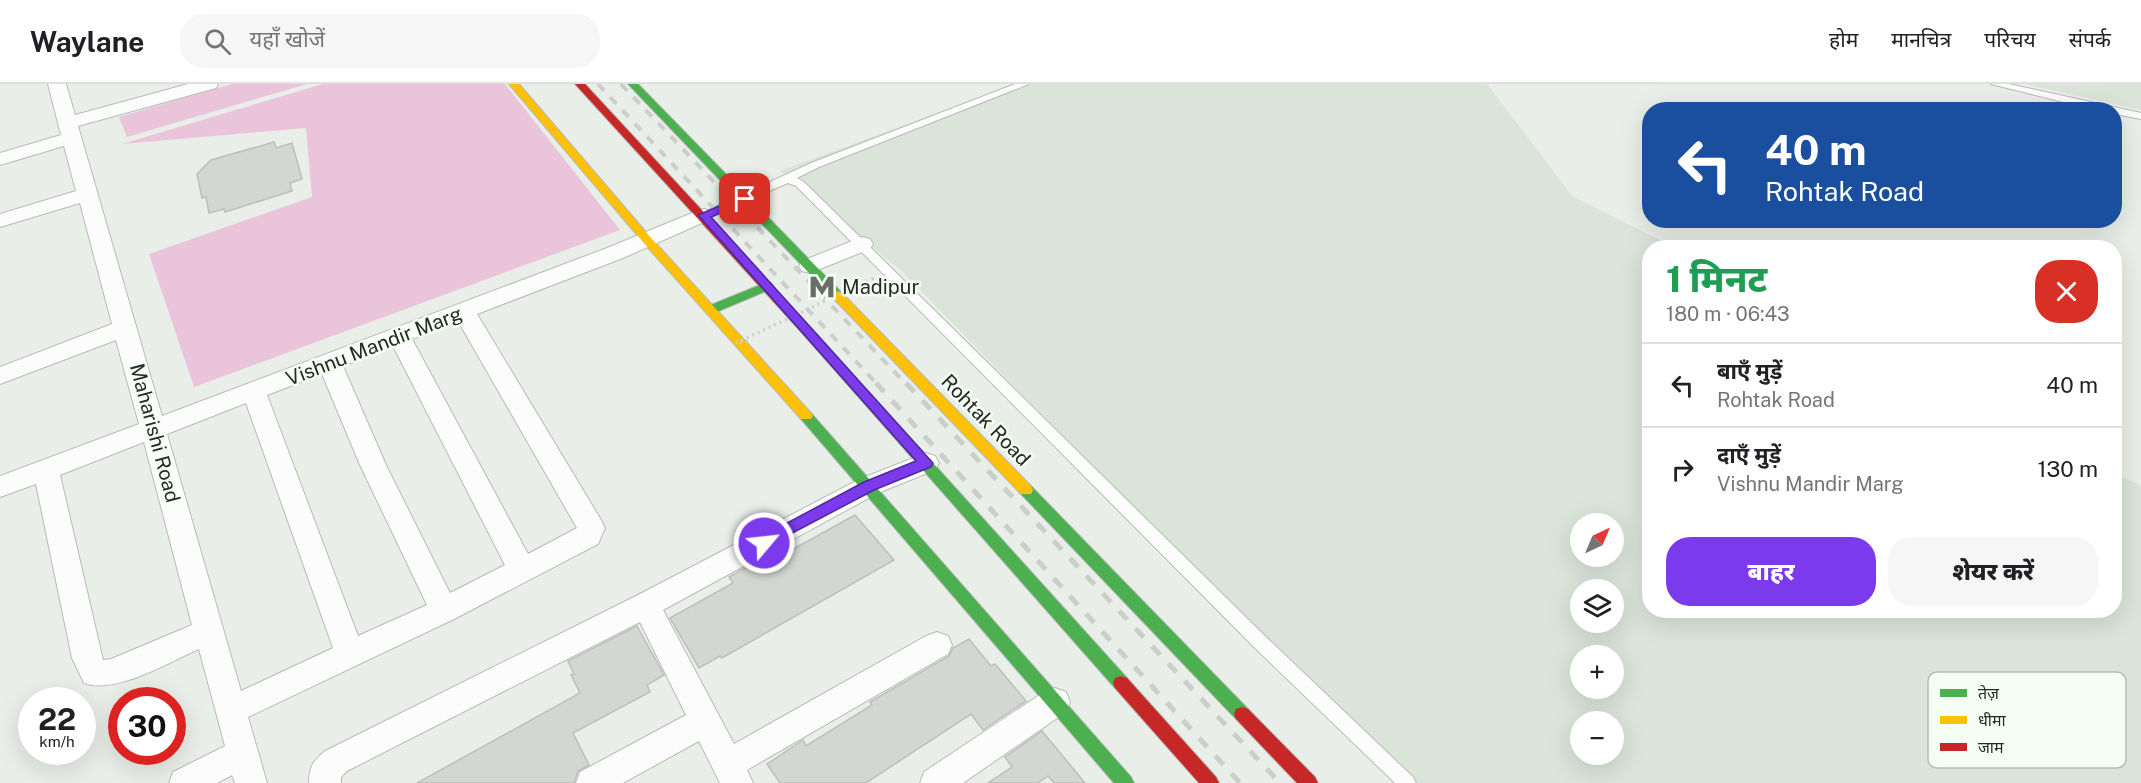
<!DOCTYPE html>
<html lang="hi">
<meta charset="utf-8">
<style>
body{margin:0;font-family:"Public Sans","Noto Sans Devanagari",sans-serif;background:#f6f6f6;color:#202124;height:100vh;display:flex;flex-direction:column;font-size:22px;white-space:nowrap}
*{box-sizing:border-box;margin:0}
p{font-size:20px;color:#757577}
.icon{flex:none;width:33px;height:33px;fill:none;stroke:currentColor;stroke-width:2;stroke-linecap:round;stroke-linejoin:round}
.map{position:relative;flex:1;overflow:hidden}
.sheet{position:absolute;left:1642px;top:156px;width:480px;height:378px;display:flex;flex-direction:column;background:#fff;border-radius:24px;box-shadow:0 6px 24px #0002}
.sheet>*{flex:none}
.banner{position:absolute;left:1642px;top:18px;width:480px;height:126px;border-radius:24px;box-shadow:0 6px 24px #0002;background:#1a4fa0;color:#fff;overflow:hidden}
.needle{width:39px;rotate:44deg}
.fabs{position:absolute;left:1570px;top:429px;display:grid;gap:12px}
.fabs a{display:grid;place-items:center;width:54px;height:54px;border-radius:50%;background:#fff;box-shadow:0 6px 24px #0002;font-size:30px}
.speed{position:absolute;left:18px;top:603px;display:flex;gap:12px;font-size:30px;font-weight:700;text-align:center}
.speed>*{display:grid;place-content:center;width:78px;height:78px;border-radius:50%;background:#fff;box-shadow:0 6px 24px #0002;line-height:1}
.speed small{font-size:15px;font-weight:400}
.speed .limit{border:9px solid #d22;background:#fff;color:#111}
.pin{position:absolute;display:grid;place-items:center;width:51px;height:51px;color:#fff;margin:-26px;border-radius:12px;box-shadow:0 3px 9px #0006}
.me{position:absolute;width:66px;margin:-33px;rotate:62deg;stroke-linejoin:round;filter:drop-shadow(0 0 4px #0008)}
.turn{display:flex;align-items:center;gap:21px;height:126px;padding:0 24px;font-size:27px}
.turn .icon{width:78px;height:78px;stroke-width:2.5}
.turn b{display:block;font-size:42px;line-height:51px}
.round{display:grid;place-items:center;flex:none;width:63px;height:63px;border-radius:24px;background:#f6f6f6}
.head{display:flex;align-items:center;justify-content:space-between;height:102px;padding:0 24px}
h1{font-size:36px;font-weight:800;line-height:45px;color:#1e9e55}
.action{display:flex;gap:12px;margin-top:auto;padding:12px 24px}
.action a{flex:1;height:69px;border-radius:24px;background:#7c3aed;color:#fff;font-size:24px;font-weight:800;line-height:69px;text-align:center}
.action a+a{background:#f6f6f6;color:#202124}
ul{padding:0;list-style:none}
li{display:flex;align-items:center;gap:18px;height:84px;padding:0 24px;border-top:2px solid #e0e0e0}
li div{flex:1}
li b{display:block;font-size:22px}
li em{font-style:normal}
header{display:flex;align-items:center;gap:36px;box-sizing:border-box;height:84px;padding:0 30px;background:#fff;border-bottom:2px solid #e0e0e0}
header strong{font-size:28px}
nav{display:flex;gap:33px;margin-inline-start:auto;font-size:21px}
.search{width:420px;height:54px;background:#f6f6f6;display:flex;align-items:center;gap:15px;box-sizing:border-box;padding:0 21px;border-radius:24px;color:#757577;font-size:22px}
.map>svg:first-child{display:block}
</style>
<header>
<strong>Waylane</strong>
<div class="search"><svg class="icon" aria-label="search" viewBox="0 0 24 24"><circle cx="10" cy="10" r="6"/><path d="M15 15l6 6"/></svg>यहाँ खोजें</div>
<nav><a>होम</a><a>मानचित्र</a><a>परिचय</a><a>संपर्क</a></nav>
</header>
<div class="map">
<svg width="2141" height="699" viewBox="0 0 2141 699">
<rect width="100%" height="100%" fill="#e9eee8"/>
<path fill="#dae4d9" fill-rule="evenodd" d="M 1015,0 L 1487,0 L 1572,112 L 1674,163 L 1650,164 L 1650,526 L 2115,526 L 2115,389 L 2141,402 L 2141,699 L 1406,699 L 1263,559 L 903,188 L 795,101 L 780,87 ZM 1581,440 L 1614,440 L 1614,472 L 1581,472 ZM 1581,506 L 1614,506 L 1614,538 L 1581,538 ZM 1581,572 L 1614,572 L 1614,604 L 1581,604 ZM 1581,638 L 1614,638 L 1614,670 L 1581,670 Z
M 2025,0 L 2141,0 L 2141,26 Z"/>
<path fill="#e9c4db" d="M 232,0 L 307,0 L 127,53 L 119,33 Z
M 323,0 L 505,0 L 620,146 L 194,303 L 149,170 L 312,113 L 306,44 L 122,60 Z"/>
<path fill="#d3d7d2" stroke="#bcc0bb" stroke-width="1.5" d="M 274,58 L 276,64 L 292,59 L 302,95 L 290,99 L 292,107 L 225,128 L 224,125 L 209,129 L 206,113 L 202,114 L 197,90 L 211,76 Z
M 855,431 L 894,476 L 722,574 L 720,572 L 699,584 L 670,534 L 733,499 L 729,493 L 764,474 L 768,479 Z
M 637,542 L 664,591 L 647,601 L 650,608 L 573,649 L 589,681 L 578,687 L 574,699 L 417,699 L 580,609 L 571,591 L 574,590 L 568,577 Z
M 969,555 L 991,582 L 995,580 L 1026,617 L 983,646 L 971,630 L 866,699 L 780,699 L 767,680 L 803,656 L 806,662 L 872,621 L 870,618 L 949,572 L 953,564 Z
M 1042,647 L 1085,699 L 1054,699 L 1048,692 L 1038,699 L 988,699 L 1012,683 L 1005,673 Z"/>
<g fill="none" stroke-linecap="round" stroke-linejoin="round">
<g stroke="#b7bbb6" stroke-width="2">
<path id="lane" d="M 1015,0 L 1029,0 L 819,83 L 797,94 L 804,98 L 1267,554 L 1413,693 L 1416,699 L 1395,699 L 1255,564 L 796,102 L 788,99 L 708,133 L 700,133 L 698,131 L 811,79 Z
M 1991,0 L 2009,0 L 2141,29 L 2141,35 L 2115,30 L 2115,26 L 2095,26 Z"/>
</g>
<g stroke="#b7bbb6" stroke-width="2">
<path id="street" d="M 48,0 L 66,0 L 75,31 L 188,0 L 218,0 L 216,4 L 78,42 L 162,332 L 607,164 L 697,127 L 704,125 L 711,127 L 715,131 L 711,135 L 623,174 L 477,230 L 601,436 L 605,444 L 598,460 L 454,535 L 248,633 L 267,699 L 235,699 L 232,691 L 217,699 L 169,699 L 173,688 L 225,662 L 199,565 C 169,578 115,611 84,599 L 72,574 L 36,400 L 0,413 L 0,392 L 139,340 L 116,256 L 0,300 L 0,283 L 112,240 L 80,119 L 0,143 L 0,130 L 76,107 L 64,62 L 0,81 L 0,69 L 61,51 ZM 458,237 L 577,444 L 528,470 L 412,255 ZM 393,262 L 505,481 L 450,509 L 386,381 L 343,282 ZM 322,290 L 360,381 L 427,521 L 358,552 L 267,311 ZM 246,319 L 333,564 L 241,607 L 167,350 ZM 144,358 L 192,541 L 111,575 L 103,576 L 60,391 Z
M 862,153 L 870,155 L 873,160 L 870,165 L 810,189 L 802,187 L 799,182 L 802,177 Z
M 926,369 L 935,372 L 939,379 L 935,386 L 878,409 L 663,526 L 734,660 L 926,552 L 937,548 L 948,552 L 952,561 L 948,570 L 747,686 L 753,699 L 720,699 L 699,657 L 623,699 L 576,699 L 580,688 L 686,631 L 640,538 L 347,687 L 341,693 L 341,699 L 309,699 C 309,683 313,677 325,667 L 636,512 L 860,395 Z
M 1055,604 L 1066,608 L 1070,618 L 1066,628 L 963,699 L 920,699 L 924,688 L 1044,608 Z"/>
</g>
<g stroke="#b7bbb6" stroke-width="2">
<path id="fast" d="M 628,0 L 638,0 L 841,208 L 843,211 L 841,214 L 833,214 Z
M 767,198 L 771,199 L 773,202 L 771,205 L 714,229 L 710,230 L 704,226 L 706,223 Z
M 808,244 L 812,245 L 1127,594 L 1129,599 L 1127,604 L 1121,606 L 1115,604 L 804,251 L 802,248 L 804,245 Z
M 806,327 L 811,329 L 1131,693 L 1134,699 L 1114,699 L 801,335 L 799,332 Z
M 1026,401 L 1031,402 L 1248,625 L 1250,630 L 1248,635 L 1242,637 L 1236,635 L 1021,410 L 1019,406 L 1021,402 Z"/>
</g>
<g stroke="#b7bbb6" stroke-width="2">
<path id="slow" d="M 509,0 L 519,0 L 651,154 L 811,329 L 813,332 L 811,335 L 801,335 L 643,158 Z
M 837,207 L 841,208 L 1031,402 L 1033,406 L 1031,410 L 1021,410 L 833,214 L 831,211 Z"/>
</g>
<g stroke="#b7bbb6" stroke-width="2">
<path id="jam" d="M 575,0 L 585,0 L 812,245 L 814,248 L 812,251 L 804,251 Z
M 1121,592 L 1127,594 L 1216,693 L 1219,699 L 1199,699 L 1115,604 L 1113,599 L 1115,594 Z
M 1242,623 L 1248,625 L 1315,693 L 1318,699 L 1297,699 L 1236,635 L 1234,630 L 1236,625 Z"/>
</g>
<use href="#lane" fill="#fcfcfc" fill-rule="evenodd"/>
<use href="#street" fill="#fcfcfc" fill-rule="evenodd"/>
<use href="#fast" fill="#4caf50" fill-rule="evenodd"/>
<use href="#slow" fill="#ffc107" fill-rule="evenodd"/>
<use href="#jam" fill="#c62828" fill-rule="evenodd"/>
<path stroke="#cccecc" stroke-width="4" stroke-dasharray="9 9" stroke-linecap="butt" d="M 598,0 L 878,301
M 621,0 L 907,301"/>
<path stroke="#cccecc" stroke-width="5" stroke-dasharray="12 12" stroke-linecap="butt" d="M 876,299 L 1240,699
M 906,299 L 1280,699"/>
<path stroke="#cacdca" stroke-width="3" stroke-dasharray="2 4" stroke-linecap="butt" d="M 740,258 L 749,257
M 736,259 L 876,193"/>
</g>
<path fill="#7c3aed" stroke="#51269a" stroke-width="1.5" d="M 745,111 L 749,112 L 749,117 L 711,133 L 933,379 L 931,383 L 874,406 L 764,464 L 759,463 L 757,459 L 759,454 L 864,398 L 916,377 L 698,131 Z"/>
<defs>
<g id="metro-bare" transform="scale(2.07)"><path d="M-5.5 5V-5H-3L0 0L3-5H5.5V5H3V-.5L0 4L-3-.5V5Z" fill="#6a6e69" stroke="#f4fef2" stroke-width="2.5" paint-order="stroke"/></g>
</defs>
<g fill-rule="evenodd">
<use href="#metro-bare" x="822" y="203"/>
</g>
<g text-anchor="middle" stroke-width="5" stroke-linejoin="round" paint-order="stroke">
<g font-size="20" fill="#262925" stroke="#f4fef2" text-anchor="start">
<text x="842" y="210">Madipur</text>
</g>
<g font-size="20" fill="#262925" stroke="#f4fef2">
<text transform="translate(374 262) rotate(-21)" y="7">Vishnu Mandir Marg</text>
<text transform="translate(986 336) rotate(46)" y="7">Rohtak Road</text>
<text transform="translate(155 349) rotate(75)" y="7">Maharishi Road</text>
</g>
</g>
<rect x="1928" y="588" width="198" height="96" rx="9" fill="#f4fef2" stroke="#b6beb4" stroke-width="1.5"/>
<rect x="1940" y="605" width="27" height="8" fill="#4caf50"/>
<rect x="1940" y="632" width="27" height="8" fill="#ffc107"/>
<rect x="1940" y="659" width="27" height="8" fill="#c62828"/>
<g font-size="16" fill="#262925">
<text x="1978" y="615">तेज़</text>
<text x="1978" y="642">धीमा</text>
<text x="1978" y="669">जाम</text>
</g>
</svg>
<div class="fabs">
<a><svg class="needle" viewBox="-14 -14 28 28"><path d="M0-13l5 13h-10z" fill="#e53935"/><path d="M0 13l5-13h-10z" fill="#757577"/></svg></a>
<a><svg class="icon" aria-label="layers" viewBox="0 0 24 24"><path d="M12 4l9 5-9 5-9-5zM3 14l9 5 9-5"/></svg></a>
<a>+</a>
<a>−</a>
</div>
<div class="speed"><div>22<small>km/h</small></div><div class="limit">30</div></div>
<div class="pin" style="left:745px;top:115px;background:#d93025"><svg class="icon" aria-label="arrive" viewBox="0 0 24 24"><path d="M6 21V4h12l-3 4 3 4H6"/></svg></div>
<svg class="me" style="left:764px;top:459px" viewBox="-20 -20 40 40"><circle r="17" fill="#7c3aed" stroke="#fff" stroke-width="3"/><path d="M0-11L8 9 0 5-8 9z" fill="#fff"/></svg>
<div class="banner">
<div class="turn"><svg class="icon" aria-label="left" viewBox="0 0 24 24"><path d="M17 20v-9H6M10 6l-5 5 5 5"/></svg><div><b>40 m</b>Rohtak Road</div></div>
</div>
<section class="sheet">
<div class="head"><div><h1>1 मिनट</h1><p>180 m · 06:43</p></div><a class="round" style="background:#d93025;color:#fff"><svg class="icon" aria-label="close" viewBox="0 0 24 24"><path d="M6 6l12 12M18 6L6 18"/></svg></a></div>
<ul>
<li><svg class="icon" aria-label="left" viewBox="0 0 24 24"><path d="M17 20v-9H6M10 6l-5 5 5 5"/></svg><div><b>बाएँ मुड़ें</b><p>Rohtak Road</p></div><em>40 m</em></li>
<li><svg class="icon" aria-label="right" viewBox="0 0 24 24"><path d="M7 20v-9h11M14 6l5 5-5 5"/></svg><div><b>दाएँ मुड़ें</b><p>Vishnu Mandir Marg</p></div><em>130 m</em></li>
</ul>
<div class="action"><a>बाहर</a><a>शेयर करें</a></div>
</section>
</div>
